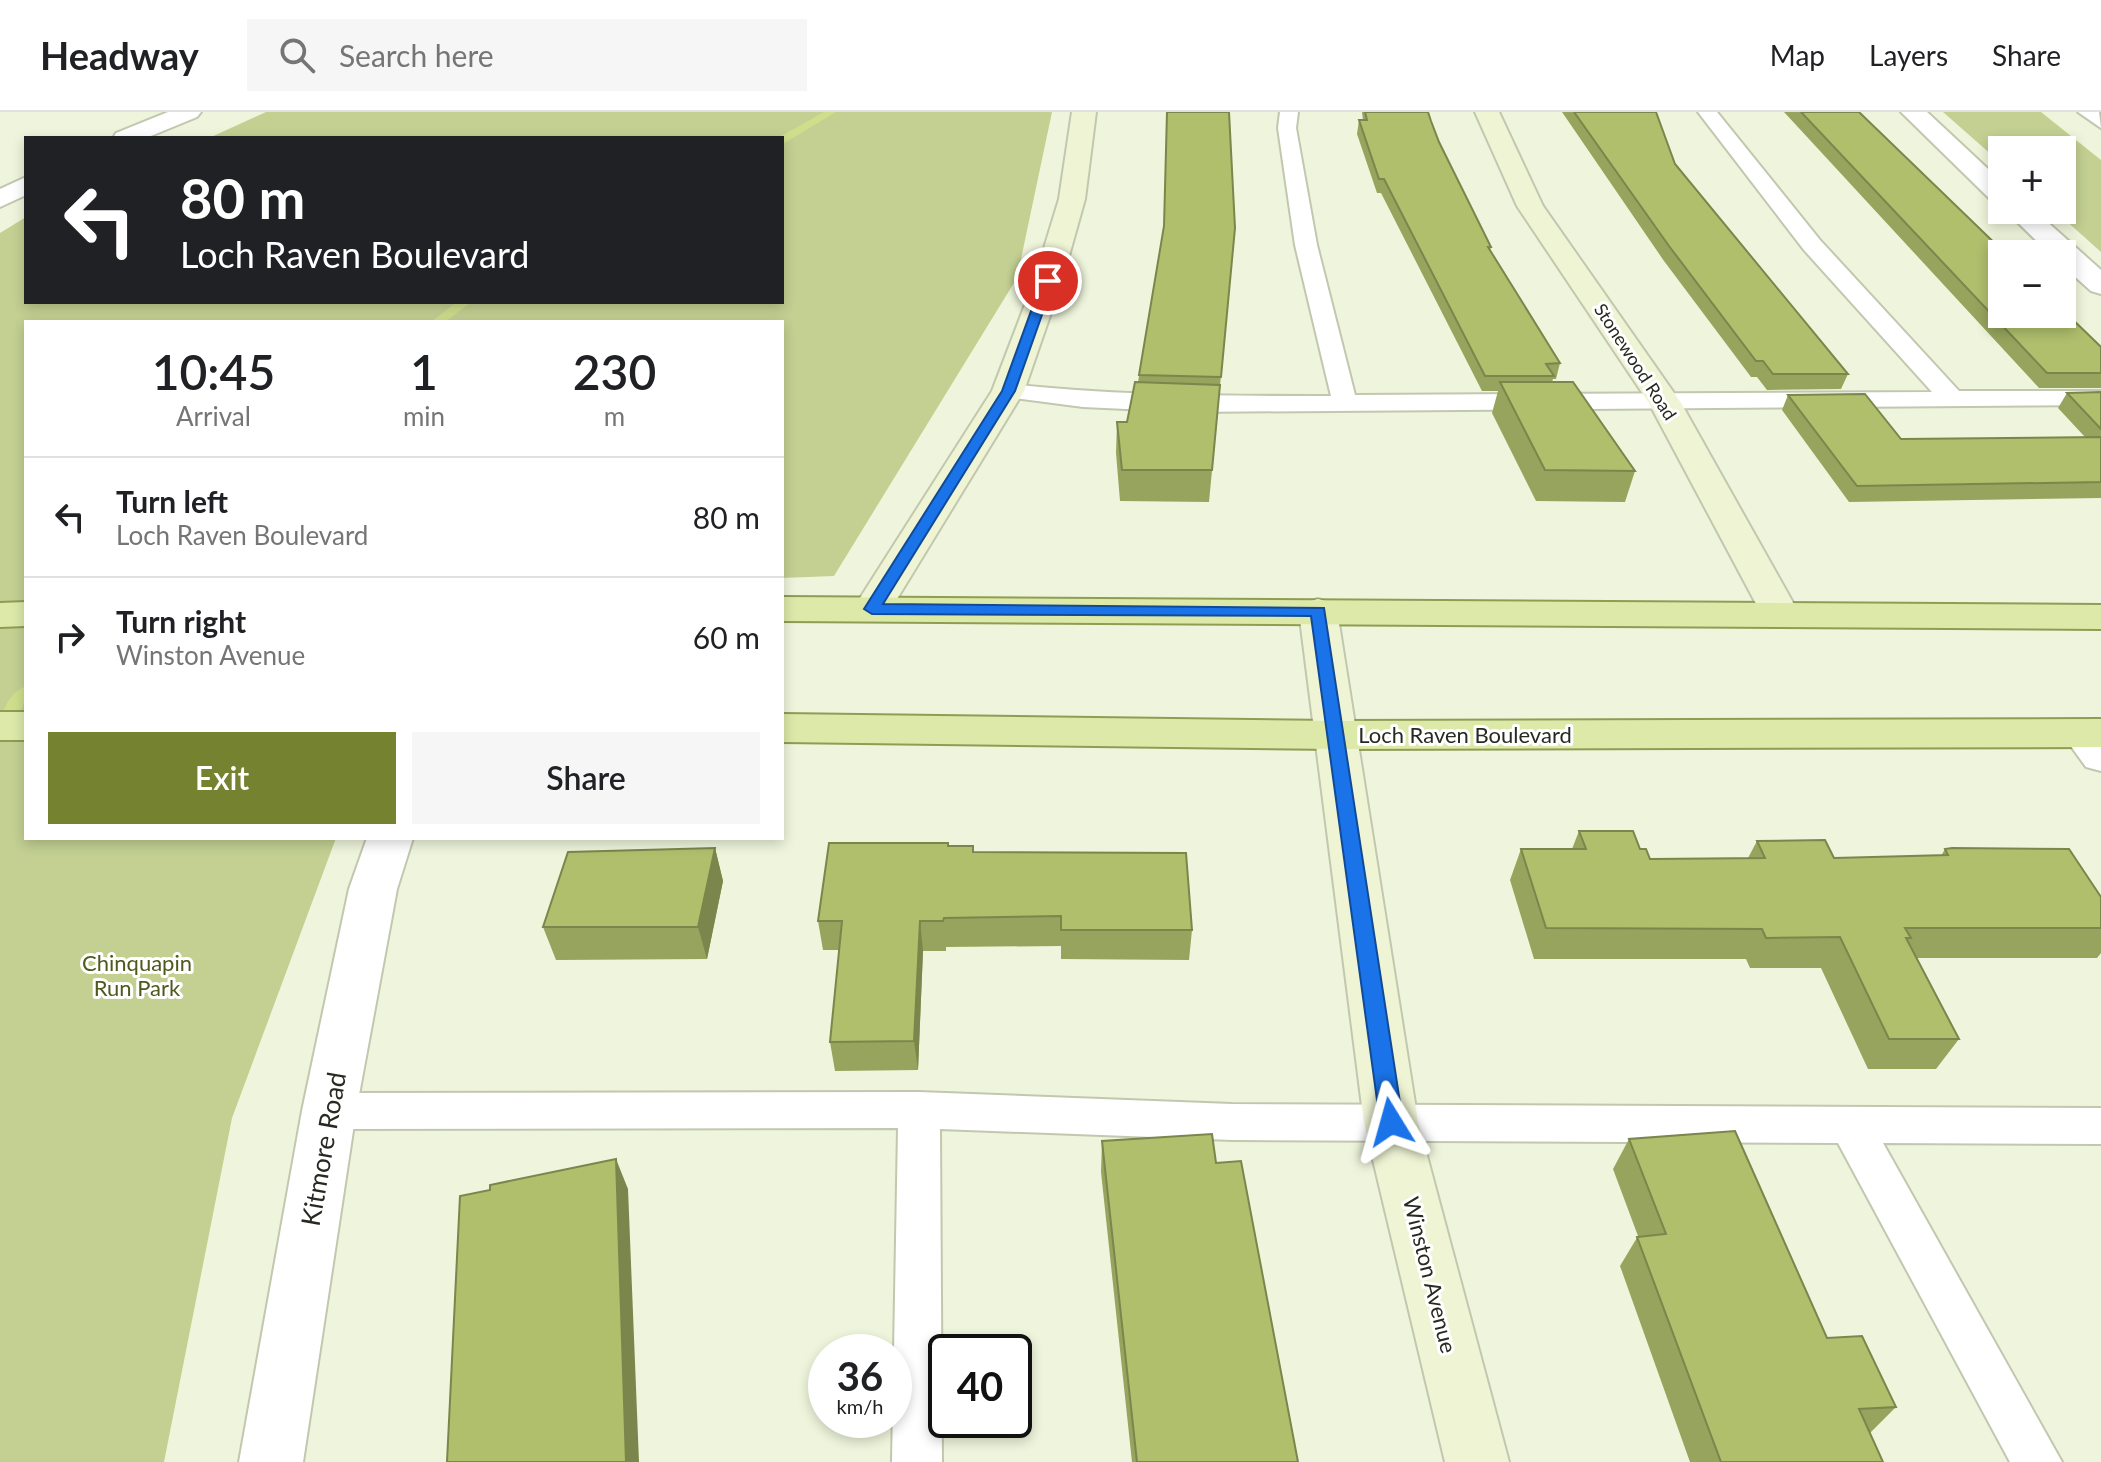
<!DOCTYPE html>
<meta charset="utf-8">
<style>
body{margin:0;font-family:Lato,sans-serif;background:#f6f6f6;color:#202124;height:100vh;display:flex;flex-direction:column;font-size:30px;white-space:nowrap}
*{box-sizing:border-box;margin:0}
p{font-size:26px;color:#757577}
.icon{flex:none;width:44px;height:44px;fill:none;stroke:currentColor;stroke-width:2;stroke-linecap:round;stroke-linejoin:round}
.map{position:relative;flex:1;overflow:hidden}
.details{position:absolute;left:24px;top:208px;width:760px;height:520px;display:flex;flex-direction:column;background:#fff;border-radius:0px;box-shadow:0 4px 12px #0003}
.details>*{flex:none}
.banner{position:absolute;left:24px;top:24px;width:760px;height:168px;border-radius:0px;box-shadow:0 4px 12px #0003;background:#202124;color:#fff;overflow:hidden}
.tools{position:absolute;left:1988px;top:24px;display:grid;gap:16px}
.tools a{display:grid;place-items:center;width:88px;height:88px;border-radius:0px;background:#fff;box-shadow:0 4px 12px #0003;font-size:40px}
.speed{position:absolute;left:808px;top:1222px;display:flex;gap:16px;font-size:40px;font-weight:700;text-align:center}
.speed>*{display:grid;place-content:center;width:104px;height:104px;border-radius:50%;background:#fff;box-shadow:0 4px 12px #0003;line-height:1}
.speed small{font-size:20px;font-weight:400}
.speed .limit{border:4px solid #111;border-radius:12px;background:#fff;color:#111}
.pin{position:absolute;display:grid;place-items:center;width:68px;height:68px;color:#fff;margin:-34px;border:4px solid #fff;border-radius:50%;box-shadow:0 2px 8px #0007}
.me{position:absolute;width:88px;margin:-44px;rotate:352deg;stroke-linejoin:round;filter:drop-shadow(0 0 6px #0008)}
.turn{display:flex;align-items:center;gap:28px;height:168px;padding:0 24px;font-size:36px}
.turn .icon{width:104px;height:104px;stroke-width:2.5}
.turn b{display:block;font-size:56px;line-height:68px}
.eta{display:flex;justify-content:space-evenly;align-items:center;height:136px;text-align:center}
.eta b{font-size:48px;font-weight:600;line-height:56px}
.primary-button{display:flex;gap:16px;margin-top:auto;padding:16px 24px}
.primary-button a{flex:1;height:92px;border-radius:0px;background:#758230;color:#fff;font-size:32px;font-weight:600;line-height:92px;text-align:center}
.primary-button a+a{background:#f6f6f6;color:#202124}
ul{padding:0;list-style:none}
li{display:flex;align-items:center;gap:24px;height:120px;padding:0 24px;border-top:2px solid #e0e0e0}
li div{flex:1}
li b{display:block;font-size:30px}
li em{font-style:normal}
header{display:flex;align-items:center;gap:48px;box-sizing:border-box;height:112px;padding:0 40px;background:#fff;border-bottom:2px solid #e0e0e0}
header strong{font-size:38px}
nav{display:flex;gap:44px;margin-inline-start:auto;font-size:28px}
.search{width:560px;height:72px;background:#f6f6f6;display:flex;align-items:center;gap:20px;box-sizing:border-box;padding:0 28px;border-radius:0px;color:#757577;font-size:30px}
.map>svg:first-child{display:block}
</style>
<header>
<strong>Headway</strong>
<div class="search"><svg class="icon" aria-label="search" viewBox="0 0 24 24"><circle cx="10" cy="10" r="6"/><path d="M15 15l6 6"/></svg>Search here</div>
<nav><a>Map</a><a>Layers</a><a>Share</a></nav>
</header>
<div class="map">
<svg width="2101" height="1350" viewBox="0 0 2101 1350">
<rect width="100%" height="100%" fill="#eff5dc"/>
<path fill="#c3d092" d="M 266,0 L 1052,0 L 1017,166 L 834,464 L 782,466 L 782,210 L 26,210 L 26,726 L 336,726 L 232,1006 L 164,1350 L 0,1350 L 0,121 L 26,105 L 26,190 L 782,190 L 782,26 L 209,26 Z
M 1943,0 L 2041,0 L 2101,48 L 2101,140 L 2054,98 L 2062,98 L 2062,38 L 2002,38 L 2002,52 Z"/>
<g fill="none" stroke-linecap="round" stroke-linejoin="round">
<path fill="#cedf8c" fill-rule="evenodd" d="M 824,0 L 836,0 L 786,30 L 782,31 L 782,26 L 778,26 Z
M 457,190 L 471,190 L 445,210 L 431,210 Z
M 26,574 C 26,592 18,614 0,620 C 0,602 8,581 26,574 Z"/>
<g stroke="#c2c7af" stroke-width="4">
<path id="lane" d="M 1280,0 L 1298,0 L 1296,16 L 1317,133 L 1355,283 L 1932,280 L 1804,138 L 1698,0 L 1717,0 L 1820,128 L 1959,279 L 2101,279 L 2101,293 L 1190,300 L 1083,295 L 999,284 L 996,279 L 999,274 L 1008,272 C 1116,284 1222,284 1331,284 L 1295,133 L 1278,16 Z
M 2078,0 L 2099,0 L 2101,16 Z
M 919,980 L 1232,992 L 2101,996 L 2101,1032 L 1883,1031 L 2062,1350 L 2010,1350 L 1838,1031 L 1232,1028 L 940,1017 L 942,1350 L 892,1350 L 898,1016 L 329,1017 L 314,1012 L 308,999 L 314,986 L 329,981 Z"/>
</g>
<g stroke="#c2c7af" stroke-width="4">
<path id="street" d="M 168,0 L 201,0 L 197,5 L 146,26 L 113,26 L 116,21 Z
M 1901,0 L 1927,0 L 2002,70 L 2002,92 L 1993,90 Z
M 26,65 L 26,83 L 0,95 L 0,77 Z
M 2005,98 L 2034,98 L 2101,158 L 2101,182 L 2091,179 L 2062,153 L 2062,142 L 2050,142 Z
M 2083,608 L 2101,615 L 2101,659 L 2086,655 L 2062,622 L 2068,612 Z
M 367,726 L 413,726 L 397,777 L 356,999 L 303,1350 L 239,1350 L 302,999 L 349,777 Z"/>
</g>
<g stroke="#c2c7af" stroke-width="4">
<path id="secondary" d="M 1072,0 L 1096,0 L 1085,87 L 1062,169 L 1024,279 L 886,505 L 872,509 L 858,505 L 853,497 L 992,279 L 1034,169 L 1059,87 Z
M 1475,0 L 1499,0 L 1543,94 L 1681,291 L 1800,503 L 1795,512 L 1781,515 L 1767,512 L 1762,503 L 1649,291 L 1517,94 Z
M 1318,487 L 1332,491 L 1337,499 L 1418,1010 L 1509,1350 L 1445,1350 L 1364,1010 L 1299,499 L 1304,491 Z"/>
</g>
<g stroke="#8f9c54" stroke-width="4">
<path id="primary" d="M 782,485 L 2101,493 L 2101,517 L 782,509 Z
M 26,490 L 26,514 L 0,515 L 0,491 Z
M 0,600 L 26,600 L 26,628 L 0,628 Z
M 782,602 L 1335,609 L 2101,607 L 2101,635 L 1335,637 L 782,630 Z"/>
</g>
<use href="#lane" fill="#fff" fill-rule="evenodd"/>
<use href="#street" fill="#fff" fill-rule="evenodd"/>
<use href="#secondary" fill="#eef4d4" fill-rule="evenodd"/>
<use href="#primary" fill="#dde9a9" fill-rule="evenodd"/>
</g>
<path fill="#96a45d" d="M 1362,0 L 1428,0 L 1431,9 L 1439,30 L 1491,135 L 1490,139 L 1560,251 L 1556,267 L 1553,267 L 1552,270 L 1635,359 L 1625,390 L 1536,389 L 1492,301 L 1498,279 L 1482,279 L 1381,81 L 1377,81 L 1357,22 L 1359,8 L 1363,8 Z
M 1562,0 L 1656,0 L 1675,52 L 1848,262 L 1841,277 L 1767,278 L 1757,265 L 1751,265 L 1664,149 Z
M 1784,0 L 1859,0 L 2101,235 L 2101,276 L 2039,276 Z
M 1235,116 L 1209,390 L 1120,389 L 1116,341 L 1117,310 L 1127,310 L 1138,270 L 1164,117 Z
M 2101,280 L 2101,386 L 1849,390 L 1782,298 L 1788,283 L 1901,327 L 2085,325 L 2058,296 L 2067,281 Z
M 1579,719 L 1640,737 L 1650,747 L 1748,746 L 1757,729 L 1834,746 L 1941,744 L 1945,737 L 2101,785 L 2101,841 L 2097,846 L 1917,846 L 1959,927 L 1936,957 L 1868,957 L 1821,856 L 1750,856 L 1746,847 L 1534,847 L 1510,768 L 1521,737 L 1572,737 Z
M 948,734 L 973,740 L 1192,818 L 1189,848 L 1061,847 L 1061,834 L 946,835 L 946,839 L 923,839 L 918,958 L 835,959 L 830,930 L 839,838 L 823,838 L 818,809 Z
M 715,736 L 723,769 L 707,847 L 556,848 L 543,815 Z
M 1629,1027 L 1896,1295 L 1870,1321 L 1883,1350 L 1690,1350 L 1620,1154 L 1638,1124 L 1613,1057 Z
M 1102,1029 L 1216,1051 L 1298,1350 L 1132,1350 L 1101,1060 Z"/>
<path fill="#7a864c" d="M 715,736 L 723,769 L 707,847 L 698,815 Z
M 920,809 L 923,839 L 918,958 L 914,929 Z
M 616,1047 L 628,1077 L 639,1350 L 626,1350 Z"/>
<path fill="#afbf6c" stroke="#7a864c" stroke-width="2" d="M 1167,0 L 1229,0 L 1235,116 L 1221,265 L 1139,263 L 1164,114 Z
M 1365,0 L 1428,0 L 1431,9 L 1439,30 L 1491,135 L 1488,135 L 1560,251 L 1546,252 L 1554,264 L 1485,264 L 1384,67 L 1379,67 L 1359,8 L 1367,8 Z
M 1574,0 L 1656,0 L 1675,52 L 1848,262 L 1773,262 L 1763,249 L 1756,249 L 1669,134 Z
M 1801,0 L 1859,0 L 2006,142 L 2002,142 L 2002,202 L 2062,202 L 2062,197 L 2101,235 L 2101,261 L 2047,261 Z
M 1135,270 L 1220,273 L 1212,358 L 1122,358 L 1117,310 L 1127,310 Z
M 1500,270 L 1573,270 L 1635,359 L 1545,358 Z
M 2101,280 L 2101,317 L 2067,281 Z
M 1865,282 L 1901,327 L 2101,325 L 2101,370 L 1857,374 L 1788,283 Z
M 1579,719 L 1633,719 L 1640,737 L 1646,737 L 1650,747 L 1765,746 L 1757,729 L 1825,728 L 1834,746 L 1948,743 L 1945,737 L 1952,736 L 2069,737 L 2101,785 L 2101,816 L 1905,816 L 1911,826 L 1906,826 L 1959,927 L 1889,927 L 1840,825 L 1766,826 L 1762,817 L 1546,816 L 1521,737 L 1586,737 Z
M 829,731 L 948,731 L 948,734 L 973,734 L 973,740 L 1186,741 L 1192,818 L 1061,818 L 1061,804 L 944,806 L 943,809 L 920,809 L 914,929 L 830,930 L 842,809 L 818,809 Z
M 715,736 L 698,815 L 543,815 L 568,740 Z
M 1735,1019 L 1827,1226 L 1862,1224 L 1896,1295 L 1859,1297 L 1883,1350 L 1721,1350 L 1637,1125 L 1666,1122 L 1629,1027 Z
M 1212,1022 L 1216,1051 L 1241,1049 L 1298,1350 L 1137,1350 L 1102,1029 Z
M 616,1047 L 626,1350 L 447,1350 L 460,1084 L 490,1078 L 490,1073 Z"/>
<path fill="#1a73e8" stroke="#114b97" stroke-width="2" d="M 1048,165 L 1054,169 L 1015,279 L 883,492 L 1324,496 L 1403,1010 L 1399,1017 L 1391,1020 L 1383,1017 L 1380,1010 L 1311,504 L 872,502 L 864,497 L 1002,279 L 1042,169 Z"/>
<g text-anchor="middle" stroke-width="6" stroke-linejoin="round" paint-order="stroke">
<g font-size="18" fill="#282a21" stroke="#fff">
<text transform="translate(1635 250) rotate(57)" y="6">Stonewood Road</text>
</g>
<g font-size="22" fill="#282a21" stroke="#fff">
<text x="1465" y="631">Loch Raven Boulevard</text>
<text transform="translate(1430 1163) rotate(76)" y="8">Winston Avenue</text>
</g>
<g font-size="22" fill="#4f591d" stroke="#fff">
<text x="137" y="859">Chinquapin<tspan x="137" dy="25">Run Park</tspan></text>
</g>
<g font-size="26" fill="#282a21" stroke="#fff">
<text transform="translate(324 1037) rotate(-80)" y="9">Kitmore Road</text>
</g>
</g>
</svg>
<div class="tools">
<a>+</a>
<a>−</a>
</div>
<div class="speed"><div>36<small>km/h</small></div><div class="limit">40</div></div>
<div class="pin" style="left:1048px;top:169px;background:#d93025"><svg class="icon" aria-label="arrive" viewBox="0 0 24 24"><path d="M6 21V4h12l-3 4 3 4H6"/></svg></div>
<svg class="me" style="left:1391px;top:1010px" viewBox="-20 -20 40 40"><path d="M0-17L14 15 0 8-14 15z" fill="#1a73e8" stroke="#fff" stroke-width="4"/></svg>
<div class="banner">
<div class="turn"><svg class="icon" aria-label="left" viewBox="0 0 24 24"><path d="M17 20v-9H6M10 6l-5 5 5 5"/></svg><div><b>80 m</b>Loch Raven Boulevard</div></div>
</div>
<section class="details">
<div class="eta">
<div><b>10:45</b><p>Arrival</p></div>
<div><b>1</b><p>min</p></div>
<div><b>230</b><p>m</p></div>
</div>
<ul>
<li><svg class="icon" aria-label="left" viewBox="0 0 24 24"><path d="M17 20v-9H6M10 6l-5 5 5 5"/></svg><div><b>Turn left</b><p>Loch Raven Boulevard</p></div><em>80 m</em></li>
<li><svg class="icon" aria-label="right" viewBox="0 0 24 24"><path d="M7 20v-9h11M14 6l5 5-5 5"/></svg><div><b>Turn right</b><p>Winston Avenue</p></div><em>60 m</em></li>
</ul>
<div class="primary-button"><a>Exit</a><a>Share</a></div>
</section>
</div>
